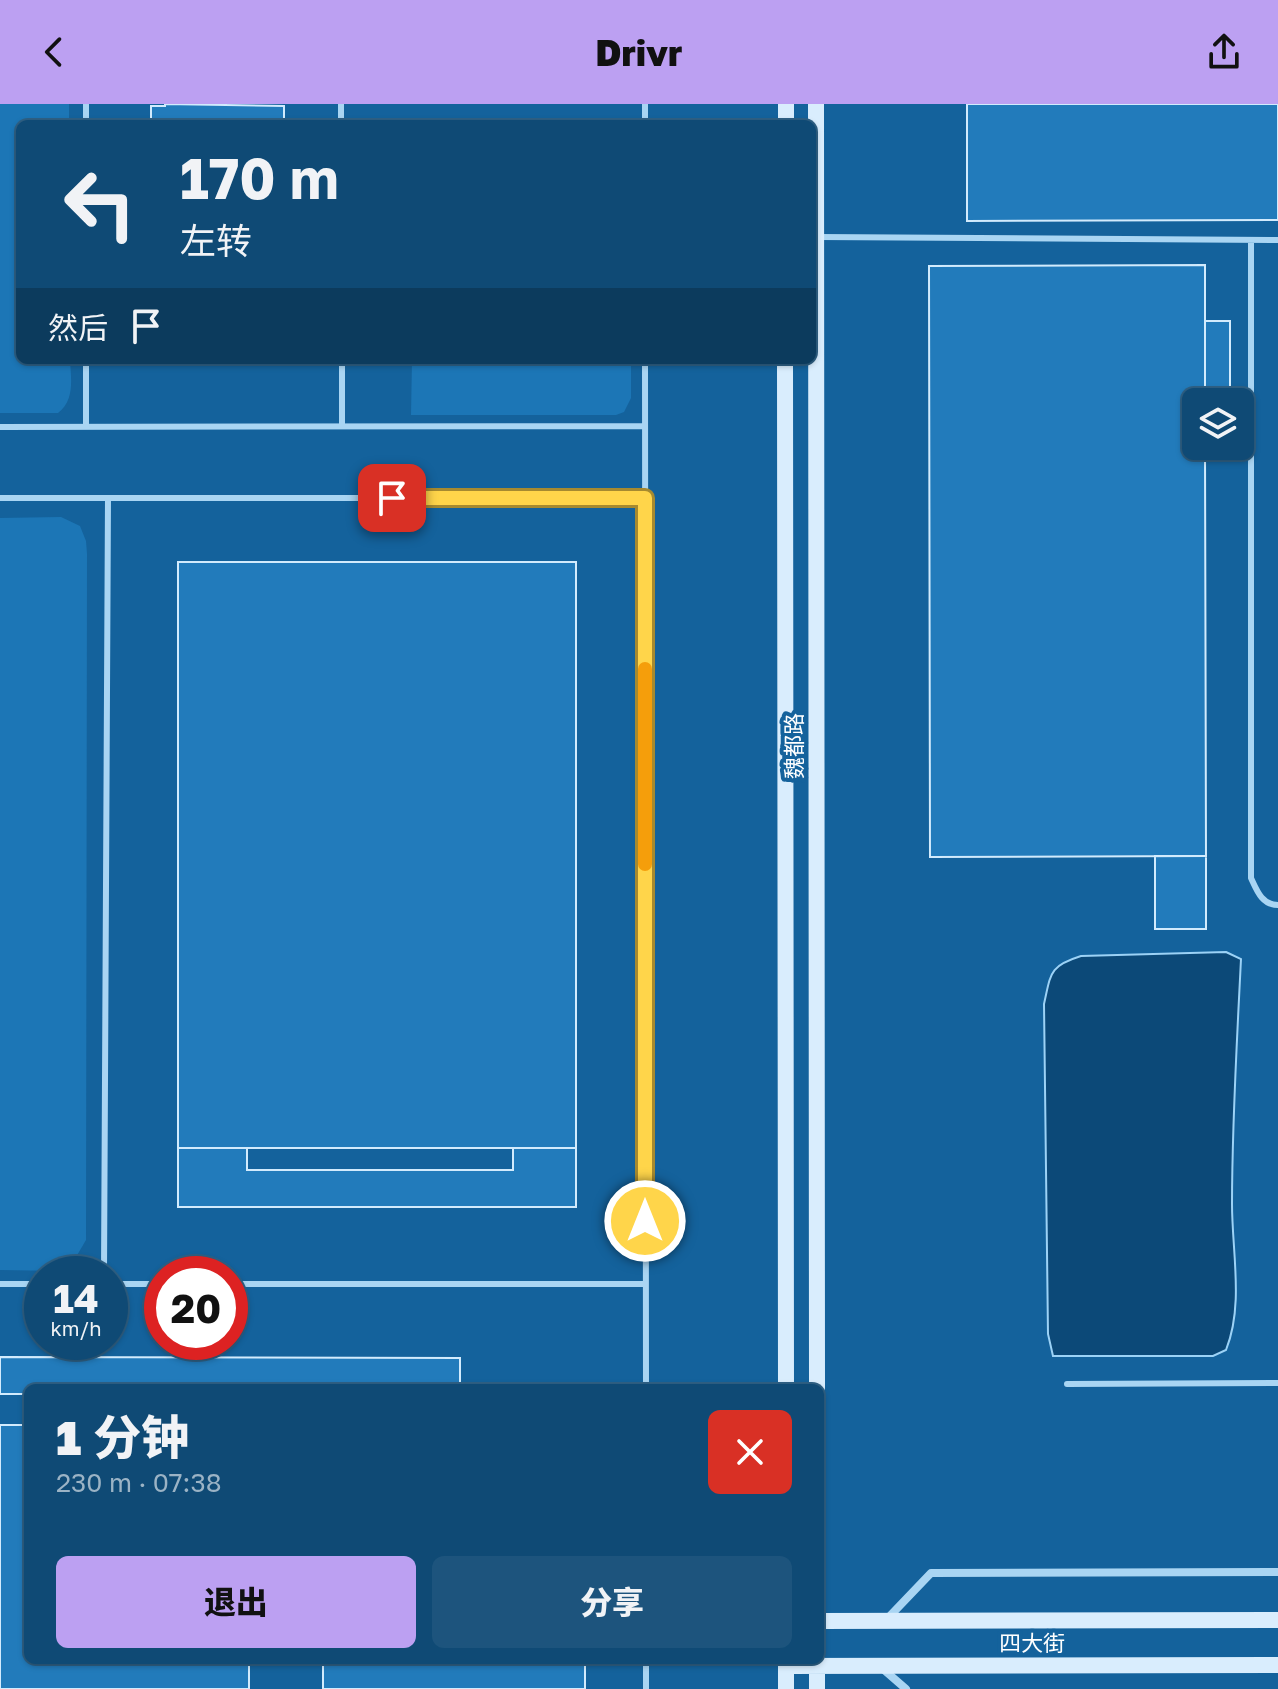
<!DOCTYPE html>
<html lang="zh">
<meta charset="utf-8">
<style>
body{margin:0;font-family:"Golos Text","Noto Sans SC",sans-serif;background:#1d547d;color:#f1f3f6;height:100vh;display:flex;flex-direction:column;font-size:30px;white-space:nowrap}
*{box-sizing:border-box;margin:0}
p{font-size:26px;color:#9bb3c5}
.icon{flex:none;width:44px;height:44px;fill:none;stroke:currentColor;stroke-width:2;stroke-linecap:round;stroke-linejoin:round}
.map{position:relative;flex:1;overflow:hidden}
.sheet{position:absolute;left:24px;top:1280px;width:800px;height:280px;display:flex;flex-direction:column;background:#0f4a75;border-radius:12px;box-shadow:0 2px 6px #0004,0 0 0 2px #2f6287}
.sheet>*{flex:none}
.banner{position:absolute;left:16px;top:16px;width:800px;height:244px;border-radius:12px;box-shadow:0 2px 6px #0004,0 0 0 2px #2f6287;background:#0f4a75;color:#f1f3f6;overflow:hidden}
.tools{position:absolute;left:1182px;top:284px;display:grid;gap:16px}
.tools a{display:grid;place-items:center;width:72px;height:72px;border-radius:12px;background:#0f4a75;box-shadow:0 2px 6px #0004,0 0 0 2px #2f6287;font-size:40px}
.speed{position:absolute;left:24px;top:1152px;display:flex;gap:16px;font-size:40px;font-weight:700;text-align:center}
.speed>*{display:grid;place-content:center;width:104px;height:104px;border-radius:50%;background:#0f4a75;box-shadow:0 2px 6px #0004,0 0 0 2px #2f6287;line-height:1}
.speed small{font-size:20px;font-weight:400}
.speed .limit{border:12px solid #d22;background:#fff;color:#111}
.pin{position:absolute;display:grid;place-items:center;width:68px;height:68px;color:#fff;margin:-34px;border-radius:16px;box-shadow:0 4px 12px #0006}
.me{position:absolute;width:88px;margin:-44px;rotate:0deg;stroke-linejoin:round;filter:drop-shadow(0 0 6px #0008)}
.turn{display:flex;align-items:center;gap:28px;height:168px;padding:0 32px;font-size:36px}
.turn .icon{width:104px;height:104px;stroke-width:2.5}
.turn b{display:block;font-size:56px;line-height:68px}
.then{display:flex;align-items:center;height:76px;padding:0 32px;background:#0003;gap:16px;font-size:30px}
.round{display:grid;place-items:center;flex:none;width:84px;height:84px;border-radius:12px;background:#1d547d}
.overview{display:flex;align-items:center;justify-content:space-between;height:136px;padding:0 32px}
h1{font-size:48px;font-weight:800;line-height:60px}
.button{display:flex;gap:16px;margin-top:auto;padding:16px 32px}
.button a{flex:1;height:92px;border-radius:12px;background:#bca0f2;color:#111;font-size:32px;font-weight:800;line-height:92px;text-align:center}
.button a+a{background:#1d547d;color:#f1f3f6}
header{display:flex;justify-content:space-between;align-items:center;height:104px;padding:0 32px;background:#bca0f2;color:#111;font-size:36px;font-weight:800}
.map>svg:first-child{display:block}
</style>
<header><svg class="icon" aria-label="back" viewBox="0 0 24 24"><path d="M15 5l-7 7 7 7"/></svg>Drivr<svg class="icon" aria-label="share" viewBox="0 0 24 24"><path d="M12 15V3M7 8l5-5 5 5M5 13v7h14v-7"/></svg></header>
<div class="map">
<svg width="1278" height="1585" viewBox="0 0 1278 1585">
<rect width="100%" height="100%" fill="#14629c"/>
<path fill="#1c76b6" d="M 0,0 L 69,0 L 69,20 L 20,20 L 20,256 L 70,256 C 71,275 75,296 58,309 L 0,309 Z
M 412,256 L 631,256 L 631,294 L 624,308 L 616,311 L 411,311 Z
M 61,413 L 80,422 L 86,437 L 87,450 L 86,1136 L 76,1153 L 61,1167 L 0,1166 L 0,414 Z"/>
<path fill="#0c4978" stroke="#9cd2f6" stroke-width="2" d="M 1226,848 L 1241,855 C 1237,936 1232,1018 1232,1100 C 1232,1148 1244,1201 1226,1246 L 1213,1252 L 1053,1252 L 1048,1230 L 1044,900 C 1051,869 1049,862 1081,852 Z"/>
<path fill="#227bbb" stroke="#d2ebfd" stroke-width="2" d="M 165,0 L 284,2 L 284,20 L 151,20 L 151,2 L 165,2 Z
M 967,0 L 1278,0 L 1278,116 L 967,117 Z
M 1205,161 L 1205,298 L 1196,298 L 1196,342 L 1205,342 L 1206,752 L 930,753 L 929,162 Z
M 1205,217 L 1230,217 L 1230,298 L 1205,298 Z
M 1205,342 L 1230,342 L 1230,351 L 1205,351 Z
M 178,458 L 576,458 L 576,1044 L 178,1044 Z
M 1155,752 L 1206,752 L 1206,825 L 1155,825 Z
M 178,1044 L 247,1044 L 247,1066 L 513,1066 L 513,1044 L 576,1044 L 576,1103 L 178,1103 Z
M 0,1253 L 460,1254 L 460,1284 L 28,1284 L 28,1290 L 0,1290 Z
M 0,1321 L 28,1321 L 28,1556 L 249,1556 L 249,1585 L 0,1585 Z
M 323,1556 L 585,1556 L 585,1585 L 323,1585 Z"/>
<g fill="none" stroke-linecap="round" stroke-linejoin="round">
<path stroke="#a9d5f3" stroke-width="6" d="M 86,0 L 86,20
M 341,0 L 341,20
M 645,0 L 645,20
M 818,133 L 1278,136
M 1251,136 L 1251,774 C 1257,787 1262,801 1278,801
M 86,256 L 86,323
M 342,256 L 342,322
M 645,256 L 646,1284
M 0,323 L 645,322
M 0,394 L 645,394
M 104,1170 L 108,394
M 0,1180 L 42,1180
M 110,1180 L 162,1180
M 230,1180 L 645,1180
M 1067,1280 L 1278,1279
M 646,1556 L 646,1585"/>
<path stroke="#a9d5f3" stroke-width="8" d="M 887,1515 L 931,1469 L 1278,1468
M 883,1565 L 906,1585"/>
<path stroke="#d9edfd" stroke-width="16" d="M 816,0 L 817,1284
M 786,20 L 786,0
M 785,256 L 786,1284
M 820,1517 L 1278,1516
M 786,1556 L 786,1585
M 817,1556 L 817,1585
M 786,1562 L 1278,1561"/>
</g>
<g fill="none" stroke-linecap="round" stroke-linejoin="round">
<g stroke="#a68a30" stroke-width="20">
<path id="route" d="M 392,394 L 645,394 L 645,1117"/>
</g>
<use href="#route" stroke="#ffd54a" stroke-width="14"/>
<path stroke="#f59e0b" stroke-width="14" d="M 645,565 L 645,760"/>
</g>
<g text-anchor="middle" stroke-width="8" stroke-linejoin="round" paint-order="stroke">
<g font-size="22" fill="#fff" stroke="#14629c">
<text transform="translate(794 642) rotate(-90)" y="8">魏都路</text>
<text x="1032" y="1547">四大街</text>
</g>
</g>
</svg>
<div class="tools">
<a><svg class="icon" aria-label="layers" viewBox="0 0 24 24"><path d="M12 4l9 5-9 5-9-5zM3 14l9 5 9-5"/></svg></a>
</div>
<div class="speed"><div>14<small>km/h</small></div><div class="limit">20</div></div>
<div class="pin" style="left:392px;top:394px;background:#d93025"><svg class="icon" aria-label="arrive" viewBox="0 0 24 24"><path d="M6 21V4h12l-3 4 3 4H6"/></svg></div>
<svg class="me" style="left:645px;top:1117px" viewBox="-20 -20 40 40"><circle r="17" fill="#ffd54a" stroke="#fff" stroke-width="3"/><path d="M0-11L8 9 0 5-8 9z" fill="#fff"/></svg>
<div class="banner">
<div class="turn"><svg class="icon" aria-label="left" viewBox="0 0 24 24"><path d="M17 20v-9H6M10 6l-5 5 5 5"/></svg><div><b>170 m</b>左转</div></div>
<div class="then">然后<svg class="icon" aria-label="arrive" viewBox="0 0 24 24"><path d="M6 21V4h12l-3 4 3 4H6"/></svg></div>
</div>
<section class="sheet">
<div class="overview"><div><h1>1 分钟</h1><p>230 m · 07:38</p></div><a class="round" style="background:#d93025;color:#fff"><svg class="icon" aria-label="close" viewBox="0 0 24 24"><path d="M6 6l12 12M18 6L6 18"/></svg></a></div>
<div class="button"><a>退出</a><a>分享</a></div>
</section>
</div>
